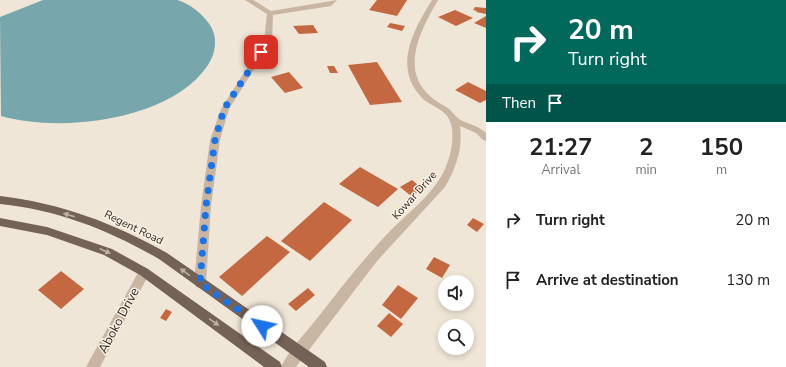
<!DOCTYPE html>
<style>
body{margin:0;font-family:"Nunito Sans",sans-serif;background:#f2f2f2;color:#222;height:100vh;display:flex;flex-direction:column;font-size:15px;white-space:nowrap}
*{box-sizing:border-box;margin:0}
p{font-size:13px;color:#767676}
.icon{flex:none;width:22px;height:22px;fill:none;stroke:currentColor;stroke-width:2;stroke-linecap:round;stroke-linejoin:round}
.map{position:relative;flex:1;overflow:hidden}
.sheet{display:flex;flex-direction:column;background:#fff;width:300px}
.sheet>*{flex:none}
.hud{background:#00695c;color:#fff;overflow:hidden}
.fabs{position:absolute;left:438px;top:275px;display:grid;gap:8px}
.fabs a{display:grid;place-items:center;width:36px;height:36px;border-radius:50%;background:#fff;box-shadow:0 2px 6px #0003;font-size:20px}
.pin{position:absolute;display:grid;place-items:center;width:34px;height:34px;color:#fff;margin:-17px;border-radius:8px;box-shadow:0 2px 6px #0006}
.me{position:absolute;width:44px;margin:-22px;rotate:305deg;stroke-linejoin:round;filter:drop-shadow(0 0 3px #0008)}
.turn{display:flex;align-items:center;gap:14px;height:84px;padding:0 16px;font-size:18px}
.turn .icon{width:52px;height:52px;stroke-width:2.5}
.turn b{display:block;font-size:28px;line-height:34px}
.then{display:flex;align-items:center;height:38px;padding:0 16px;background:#0003;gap:8px;font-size:15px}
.eta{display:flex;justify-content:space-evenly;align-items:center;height:68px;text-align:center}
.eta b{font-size:24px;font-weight:700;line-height:28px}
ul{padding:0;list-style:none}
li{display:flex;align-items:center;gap:12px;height:60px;padding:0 16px}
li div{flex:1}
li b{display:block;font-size:15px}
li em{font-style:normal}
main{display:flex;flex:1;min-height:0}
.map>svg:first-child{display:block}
</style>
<main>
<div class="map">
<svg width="486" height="367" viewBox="0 0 486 367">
<rect width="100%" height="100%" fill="#f0e6d7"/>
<path fill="#77a7ac" d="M 43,0 C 74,0 106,0 137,0 C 149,0 165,0 177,0 C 189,3 203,14 210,25 C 218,37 216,53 208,65 C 171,121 60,133 1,116 L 0,17 Z"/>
<path fill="#c46841" d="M 377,0 L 407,0 L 397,16 L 369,10 Z
M 475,7 L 486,8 L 486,14 L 476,12 L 477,11 L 473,10 Z
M 455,10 L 473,18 L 456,26 L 438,17 Z
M 486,16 L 486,28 L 474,23 Z
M 390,23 L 405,26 L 402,31 L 387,27 Z
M 313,25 L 318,33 L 299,34 L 293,26 Z
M 377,62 L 402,102 L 370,105 L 348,65 Z
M 327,66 L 334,66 L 338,73 L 330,73 Z
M 289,72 L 303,88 L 285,93 L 271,77 Z
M 468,82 L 486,91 L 486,100 L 480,103 L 455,90 Z
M 360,167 L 398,189 L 378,207 L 339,184 Z
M 412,180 L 423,189 L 411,196 L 400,187 Z
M 324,202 L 352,220 L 310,261 L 281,241 Z
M 473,218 L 484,224 L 477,232 L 467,225 Z
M 267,236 L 290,252 L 242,296 L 219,277 Z
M 434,257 L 450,265 L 442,278 L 426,269 Z
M 61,271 L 84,289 L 61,309 L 38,290 Z
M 398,285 L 418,298 L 401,319 L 382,305 Z
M 308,288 L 315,295 L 296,311 L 288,304 Z
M 166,309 L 172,312 L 166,321 L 160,318 Z
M 389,313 L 403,324 L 391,337 L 377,326 Z"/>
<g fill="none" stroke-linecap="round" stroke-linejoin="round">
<path fill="#c8b6a3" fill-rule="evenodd" d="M 245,0 L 253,0 L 271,11 L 337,0 L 331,6 L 273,15 L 272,41 L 229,109 L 220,140 L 211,206 L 206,283 L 204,287 L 200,288 L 196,287 L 194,283 L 201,206 L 210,140 L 221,109 L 264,41 L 267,14 Z
M 432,0 L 438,0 C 422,28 399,69 430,96 C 435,101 442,104 448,108 C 452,111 455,116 459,119 C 467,124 478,125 486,133 L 486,141 L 483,140 L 476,133 L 460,126 C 463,149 456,168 445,187 L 377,261 L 296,367 L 281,367 C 288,352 301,338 311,326 C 337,293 362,260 391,230 C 411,210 439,190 448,161 C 452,150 455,130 449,119 C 444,109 431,106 423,99 C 392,68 413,31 432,0 Z
M 144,267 L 148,269 L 150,272 L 100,367 L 86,367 L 140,269 Z"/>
<path fill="#756256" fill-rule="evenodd" d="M 0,196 C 60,203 114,223 167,253 L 325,362 L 327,367 L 309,367 L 159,259 C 109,230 58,210 0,204 Z
M 0,218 L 47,227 L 112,249 L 148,269 L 280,362 L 282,367 L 264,367 L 140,275 L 104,255 L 47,235 L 0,226 Z"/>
</g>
<defs><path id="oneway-solid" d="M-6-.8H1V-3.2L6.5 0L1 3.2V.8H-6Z"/></defs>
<g fill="#bdb0a4">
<use href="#oneway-solid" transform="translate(69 215) rotate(-162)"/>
<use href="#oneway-solid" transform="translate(105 251) rotate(24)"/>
<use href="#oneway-solid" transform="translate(185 272) rotate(-144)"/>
<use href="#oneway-solid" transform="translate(214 322) rotate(35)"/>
</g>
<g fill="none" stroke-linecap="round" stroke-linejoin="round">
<path stroke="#1a73e8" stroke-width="7" stroke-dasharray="0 12.6" d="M 261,52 L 224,109 L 215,140 L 206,206 L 200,283 L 262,326"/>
</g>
<g text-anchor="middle" stroke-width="3" stroke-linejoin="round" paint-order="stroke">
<g font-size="11" fill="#332a25" stroke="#f8f0e3">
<text transform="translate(414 195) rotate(-48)" y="4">Kowar Drive</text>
<text transform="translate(134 227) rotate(26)" y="4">Regent Road</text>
</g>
<g font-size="13" fill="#332a25" stroke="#f8f0e3">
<text transform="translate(118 320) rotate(-62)" y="5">Aboko Drive</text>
</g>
</g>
</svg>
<div class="fabs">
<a><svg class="icon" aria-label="sound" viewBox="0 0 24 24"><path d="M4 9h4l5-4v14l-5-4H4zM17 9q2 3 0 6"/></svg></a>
<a><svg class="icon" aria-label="search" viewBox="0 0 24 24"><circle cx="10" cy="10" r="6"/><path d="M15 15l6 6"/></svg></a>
</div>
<div class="pin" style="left:261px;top:52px;background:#d93025"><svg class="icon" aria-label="arrive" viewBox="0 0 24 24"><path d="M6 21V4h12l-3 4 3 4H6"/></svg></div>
<svg class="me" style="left:262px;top:326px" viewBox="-20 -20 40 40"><circle r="19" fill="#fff"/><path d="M0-13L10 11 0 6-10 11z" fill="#1a73e8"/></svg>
</div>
<section class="sheet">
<div class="hud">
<div class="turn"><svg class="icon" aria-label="right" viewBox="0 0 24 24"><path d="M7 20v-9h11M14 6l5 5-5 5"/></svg><div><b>20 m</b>Turn right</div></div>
<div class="then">Then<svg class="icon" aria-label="arrive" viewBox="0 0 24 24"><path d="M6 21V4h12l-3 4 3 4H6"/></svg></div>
</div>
<div class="eta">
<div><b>21:27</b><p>Arrival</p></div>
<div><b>2</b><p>min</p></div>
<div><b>150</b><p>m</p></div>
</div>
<ul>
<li><svg class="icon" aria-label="right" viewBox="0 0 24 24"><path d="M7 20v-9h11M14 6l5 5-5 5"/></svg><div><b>Turn right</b></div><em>20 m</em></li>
<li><svg class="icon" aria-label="arrive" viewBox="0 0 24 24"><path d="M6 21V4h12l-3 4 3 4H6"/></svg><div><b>Arrive at destination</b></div><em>130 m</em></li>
</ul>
</section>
</main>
